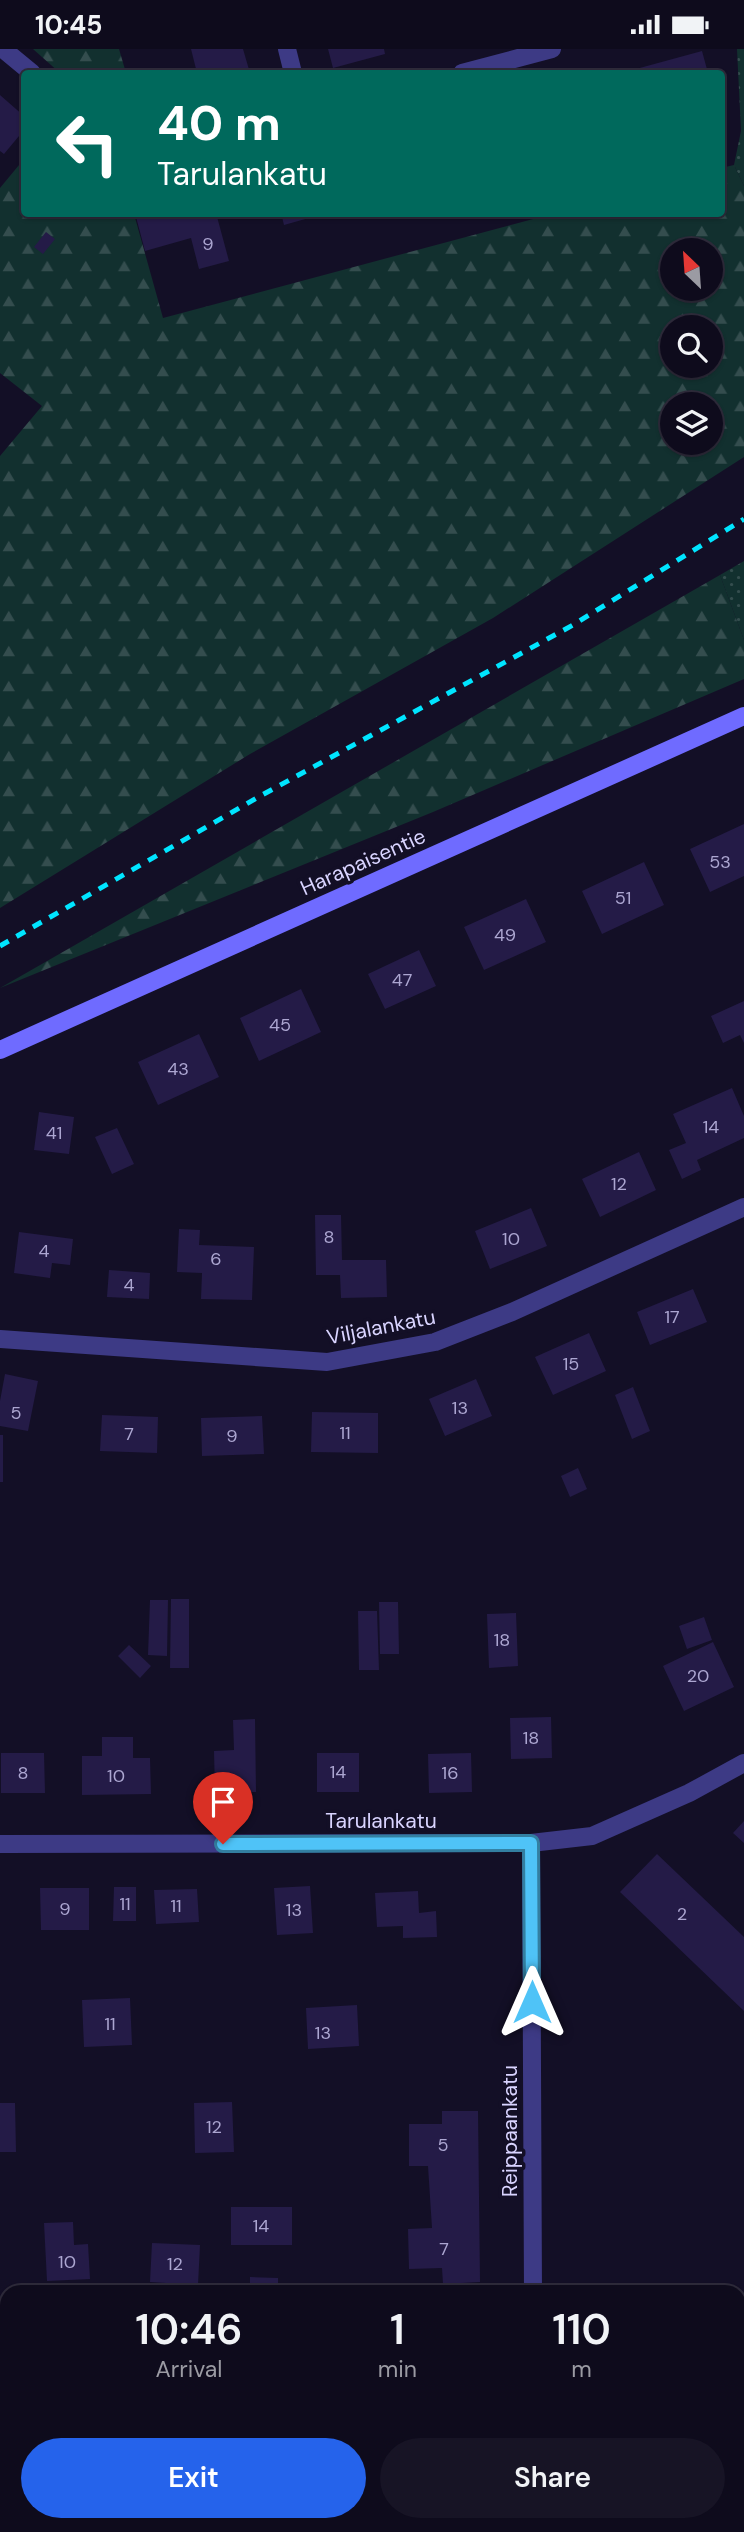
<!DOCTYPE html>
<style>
body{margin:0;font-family:"DM Sans",sans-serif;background:#171425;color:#f1f3f6;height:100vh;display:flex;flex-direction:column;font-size:26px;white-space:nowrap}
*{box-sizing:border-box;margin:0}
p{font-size:23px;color:#9b9ba3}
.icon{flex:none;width:38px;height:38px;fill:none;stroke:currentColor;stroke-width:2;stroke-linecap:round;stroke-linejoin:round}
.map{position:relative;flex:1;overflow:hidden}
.drawer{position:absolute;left:0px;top:2236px;width:746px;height:247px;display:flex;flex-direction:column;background:#0e0b1c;border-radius:21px 21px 0 0;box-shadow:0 2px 5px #0004,0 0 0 2px #2e2b3b}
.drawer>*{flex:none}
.top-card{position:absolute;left:21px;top:21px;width:704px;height:147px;border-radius:7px;box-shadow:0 2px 5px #0004,0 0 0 2px #2e2b3b;background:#00695c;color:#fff;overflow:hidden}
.needle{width:46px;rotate:335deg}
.fabs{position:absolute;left:660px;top:189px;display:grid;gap:14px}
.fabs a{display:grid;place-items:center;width:63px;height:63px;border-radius:50%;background:#0e0b1c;box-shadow:0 2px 5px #0004,0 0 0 2px #2e2b3b;font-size:35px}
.pin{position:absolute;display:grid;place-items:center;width:60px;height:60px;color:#fff;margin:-72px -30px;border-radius:50% 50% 50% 0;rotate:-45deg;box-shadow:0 0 7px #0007}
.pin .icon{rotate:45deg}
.me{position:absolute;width:77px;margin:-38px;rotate:0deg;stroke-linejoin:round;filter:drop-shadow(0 0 5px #0008)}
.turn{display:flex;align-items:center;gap:24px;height:147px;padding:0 21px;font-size:32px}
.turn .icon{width:91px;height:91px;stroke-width:2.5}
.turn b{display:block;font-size:49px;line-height:60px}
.eta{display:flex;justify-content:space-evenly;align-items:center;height:119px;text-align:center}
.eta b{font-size:42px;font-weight:600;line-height:49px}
.cta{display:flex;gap:14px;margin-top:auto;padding:14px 21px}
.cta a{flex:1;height:80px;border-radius:42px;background:#2563eb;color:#fff;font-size:28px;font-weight:600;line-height:80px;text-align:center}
.cta a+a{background:#171425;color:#f1f3f6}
.status{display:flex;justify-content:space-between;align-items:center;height:49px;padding:0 35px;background:#0e0b1c;direction:ltr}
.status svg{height:19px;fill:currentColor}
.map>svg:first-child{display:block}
</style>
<div class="status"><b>10:45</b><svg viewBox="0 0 49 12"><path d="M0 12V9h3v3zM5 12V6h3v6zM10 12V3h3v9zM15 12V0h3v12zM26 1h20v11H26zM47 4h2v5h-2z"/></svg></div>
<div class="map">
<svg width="744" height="2483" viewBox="0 0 744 2483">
<defs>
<pattern id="grass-dots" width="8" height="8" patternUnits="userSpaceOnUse" patternTransform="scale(1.75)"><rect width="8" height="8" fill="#12302f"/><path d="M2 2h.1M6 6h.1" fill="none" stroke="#344d4e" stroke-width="1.8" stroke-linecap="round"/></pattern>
<pattern id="forest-firs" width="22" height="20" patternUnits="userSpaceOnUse" patternTransform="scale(1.75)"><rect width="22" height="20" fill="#12302f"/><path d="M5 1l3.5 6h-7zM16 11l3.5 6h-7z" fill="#344d4e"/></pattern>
</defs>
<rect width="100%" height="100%" fill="#130f26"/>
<path fill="url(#grass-dots)" d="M 737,0 L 744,0 L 744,137 L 734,116 L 741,82 Z
M 744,512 L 744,591 L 720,526 Z"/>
<path fill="url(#forest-firs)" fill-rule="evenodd" d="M 33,0 L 119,0 L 126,24 L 60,24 Z
M 24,110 L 24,164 L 134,165 L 163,269 L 552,165 L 721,164 L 721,119 L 734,116 L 744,137 L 744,408 L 493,569 L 250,705 L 0,859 L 0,407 L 42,357 L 0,324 L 0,139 ZM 672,201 L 710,201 L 710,240 L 672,240 ZM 672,278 L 710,278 L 710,317 L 672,317 ZM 672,355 L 710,355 L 710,394 L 672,394 Z
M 720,526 L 744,591 L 744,630 L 433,763 L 0,939 Z"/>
<path fill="#241b47" d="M 191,0 L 243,0 L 250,24 L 197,24 Z
M 328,0 L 384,0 L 385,5 L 333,19 Z
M 702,2 L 708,24 L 637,24 L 636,20 Z
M 0,46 L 24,67 L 24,81 L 4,105 L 0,102 Z
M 135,164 L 216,164 L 229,212 L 199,220 L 191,189 L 145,202 Z
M 281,164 L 316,164 L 316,167 L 284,176 Z
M 46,183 L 55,190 L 43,205 L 34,198 Z
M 744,775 L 744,827 L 710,843 L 690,800 Z
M 644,813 L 664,856 L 602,885 L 582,842 Z
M 526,850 L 546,893 L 484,921 L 464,878 Z
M 419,901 L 436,937 L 385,960 L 368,925 Z
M 301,940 L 321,983 L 259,1012 L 240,969 Z
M 744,952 L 744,994 L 740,986 L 723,994 L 711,967 Z
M 199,985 L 219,1028 L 158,1056 L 138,1013 Z
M 732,1039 L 744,1067 L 744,1089 L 697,1111 L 701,1121 L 682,1130 L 669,1101 L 686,1094 L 673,1065 Z
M 39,1063 L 74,1068 L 69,1105 L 34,1101 Z
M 117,1079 L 134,1115 L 112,1125 L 95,1088 Z
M 639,1103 L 656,1141 L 600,1168 L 582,1130 Z
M 531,1159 L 547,1197 L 490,1220 L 475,1182 Z
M 315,1166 L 341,1166 L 342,1211 L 386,1211 L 387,1248 L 341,1249 L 340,1226 L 316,1226 Z
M 179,1180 L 200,1181 L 199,1196 L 254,1198 L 252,1251 L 201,1250 L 202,1224 L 177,1223 Z
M 19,1183 L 73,1190 L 70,1216 L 52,1214 L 50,1229 L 14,1224 Z
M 109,1221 L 150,1224 L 149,1250 L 107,1248 Z
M 693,1240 L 707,1273 L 650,1296 L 637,1263 Z
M 589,1284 L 606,1322 L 553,1346 L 535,1308 Z
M 5,1325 L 38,1332 L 28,1382 L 0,1377 L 0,1352 Z
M 476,1330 L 492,1367 L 445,1387 L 429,1350 Z
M 633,1338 L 650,1382 L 632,1390 L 615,1346 Z
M 312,1363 L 378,1364 L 378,1404 L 311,1403 Z
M 102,1366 L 158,1368 L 157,1404 L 100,1402 Z
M 262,1367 L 264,1405 L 202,1407 L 201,1369 Z
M 0,1386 L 3,1386 L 3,1433 L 0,1433 Z
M 578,1419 L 587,1440 L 570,1448 L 561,1427 Z
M 171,1550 L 189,1550 L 189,1619 L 170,1619 Z
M 150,1551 L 168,1551 L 167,1607 L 148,1606 Z
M 379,1553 L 398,1553 L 399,1605 L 380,1605 Z
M 358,1562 L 377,1562 L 379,1621 L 359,1621 Z
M 516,1564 L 518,1617 L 489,1619 L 487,1565 Z
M 704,1568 L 712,1591 L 687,1600 L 679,1577 Z
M 713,1593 L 734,1638 L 684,1662 L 663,1617 Z
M 129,1596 L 151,1617 L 140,1629 L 118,1607 Z
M 551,1668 L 552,1709 L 511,1710 L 510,1669 Z
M 255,1670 L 256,1743 L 215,1743 L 214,1702 L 234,1701 L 233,1671 Z
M 102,1688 L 133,1688 L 133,1709 L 150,1709 L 151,1745 L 82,1746 L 82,1707 L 102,1707 Z
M 1,1704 L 44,1704 L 45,1744 L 1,1744 Z
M 317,1704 L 359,1704 L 359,1743 L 317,1743 Z
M 471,1704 L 472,1743 L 429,1744 L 428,1705 Z
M 744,1772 L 744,1794 L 733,1784 Z
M 657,1805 L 744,1888 L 744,1962 L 620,1843 Z
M 310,1837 L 313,1884 L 277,1886 L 274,1839 Z
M 114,1838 L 136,1838 L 136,1872 L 113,1872 Z
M 40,1839 L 89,1839 L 89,1881 L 41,1881 Z
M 197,1840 L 199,1873 L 156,1875 L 154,1841 Z
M 418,1842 L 419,1864 L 436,1862 L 437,1888 L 403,1889 L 403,1877 L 377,1878 L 375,1844 Z
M 130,1949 L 132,1996 L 84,1998 L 82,1951 Z
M 357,1956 L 359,1997 L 308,2000 L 306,1959 Z
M 232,2053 L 234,2103 L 195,2104 L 194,2054 Z
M 0,2054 L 15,2054 L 16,2103 L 0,2103 Z
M 442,2062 L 478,2062 L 480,2233 L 443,2235 L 442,2219 L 409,2220 L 408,2180 L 432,2179 L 428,2117 L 409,2117 L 409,2075 L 442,2075 Z
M 231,2158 L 292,2158 L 292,2196 L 231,2196 Z
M 73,2173 L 74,2196 L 88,2195 L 90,2230 L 47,2232 L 44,2174 Z
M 152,2194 L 200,2196 L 198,2236 L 150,2233 Z
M 250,2228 L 278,2229 L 278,2244 L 250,2244 Z
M 0,2330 L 7,2330 L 7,2371 L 0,2371 Z
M 738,2395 L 744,2400 L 744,2422 L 738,2417 Z
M 45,2476 L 81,2476 L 81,2483 L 45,2483 Z
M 97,2476 L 113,2476 L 113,2483 L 97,2483 Z
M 525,2476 L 548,2476 L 542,2483 L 533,2483 Z
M 579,2476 L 659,2476 L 666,2483 L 586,2483 Z"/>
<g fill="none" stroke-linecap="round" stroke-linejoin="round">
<path stroke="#3d3a85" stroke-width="18" d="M 3,0 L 32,24
M 287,0 L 293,24
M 462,24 L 552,0
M 0,1290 L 327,1313 L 435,1293 L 512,1263 L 744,1158
M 531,1794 L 533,2244
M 0,1795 L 531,1794 L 592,1787 L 689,1744 L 744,1714
M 0,2285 L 7,2285
M 738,2472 L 744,2478"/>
<path stroke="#6f6bff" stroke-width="18" d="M 0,1001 L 744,667"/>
<path stroke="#00e5ff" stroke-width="5" stroke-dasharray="10 9" stroke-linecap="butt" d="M 0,897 L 262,746 L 573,576 L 744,470"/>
</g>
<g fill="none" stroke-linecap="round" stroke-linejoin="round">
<g stroke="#337fa1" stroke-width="18">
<path id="route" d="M 223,1795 L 531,1794 L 532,1953"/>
</g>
<use href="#route" stroke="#4fc3f7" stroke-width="12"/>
</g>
<g text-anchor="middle" stroke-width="7" stroke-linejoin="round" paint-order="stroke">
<g font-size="18" fill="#aca6d1">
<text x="208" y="201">9</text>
<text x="720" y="819">53</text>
<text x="623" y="855">51</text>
<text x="505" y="892">49</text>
<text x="402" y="937">47</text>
<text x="280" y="982">45</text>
<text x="178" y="1026">43</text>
<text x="711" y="1084">14</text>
<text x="54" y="1090">41</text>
<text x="619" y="1141">12</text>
<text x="329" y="1194">8</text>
<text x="511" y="1196">10</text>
<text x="44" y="1208">4</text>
<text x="216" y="1216">6</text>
<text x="129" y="1242">4</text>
<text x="672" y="1274">17</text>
<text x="571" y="1321">15</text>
<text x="460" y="1365">13</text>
<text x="16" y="1370">5</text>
<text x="345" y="1390">11</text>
<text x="129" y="1391">7</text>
<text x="232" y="1393">9</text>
<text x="502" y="1597">18</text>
<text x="698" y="1633">20</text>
<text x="531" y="1695">18</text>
<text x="338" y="1729">14</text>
<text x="23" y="1730">8</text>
<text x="450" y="1730">16</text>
<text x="116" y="1733">10</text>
<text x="125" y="1861">11</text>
<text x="176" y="1863">11</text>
<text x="65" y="1866">9</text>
<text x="294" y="1867">13</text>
<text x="682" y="1871">2</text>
<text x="110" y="1981">11</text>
<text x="323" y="1990">13</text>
<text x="214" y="2084">12</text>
<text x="443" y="2102">5</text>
<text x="261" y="2183">14</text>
<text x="444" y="2206">7</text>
<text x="67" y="2219">10</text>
<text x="175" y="2221">12</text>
</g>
<g font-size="21" fill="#d9d4ff" stroke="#130f26">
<text transform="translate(363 813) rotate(-24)" y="7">Harapaisentie</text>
<text transform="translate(381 1278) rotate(-11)" y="7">Viljalankatu</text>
<text x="381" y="1779">Tarulankatu</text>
<text transform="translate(510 2082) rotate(-90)" y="7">Reippaankatu</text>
</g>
</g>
</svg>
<div class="fabs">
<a><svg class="needle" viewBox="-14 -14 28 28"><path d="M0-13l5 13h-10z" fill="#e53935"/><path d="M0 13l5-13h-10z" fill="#9b9ba3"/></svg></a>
<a><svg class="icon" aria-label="search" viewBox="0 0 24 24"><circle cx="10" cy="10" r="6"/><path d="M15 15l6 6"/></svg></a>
<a><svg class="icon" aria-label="layers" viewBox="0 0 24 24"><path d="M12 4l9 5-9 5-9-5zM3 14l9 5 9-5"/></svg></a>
</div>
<div class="pin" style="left:223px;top:1795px;background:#d93025"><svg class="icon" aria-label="arrive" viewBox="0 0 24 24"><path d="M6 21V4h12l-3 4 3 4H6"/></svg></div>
<svg class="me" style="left:532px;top:1953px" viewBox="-20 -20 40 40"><path d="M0-17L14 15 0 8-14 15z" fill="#4fc3f7" stroke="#fff" stroke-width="4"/></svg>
<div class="top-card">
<div class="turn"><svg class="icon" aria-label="left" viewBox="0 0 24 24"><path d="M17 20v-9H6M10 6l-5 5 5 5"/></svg><div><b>40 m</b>Tarulankatu</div></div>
</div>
<section class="drawer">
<div class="eta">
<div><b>10:46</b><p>Arrival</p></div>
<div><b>1</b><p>min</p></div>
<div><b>110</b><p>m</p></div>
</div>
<div class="cta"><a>Exit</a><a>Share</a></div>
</section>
</div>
